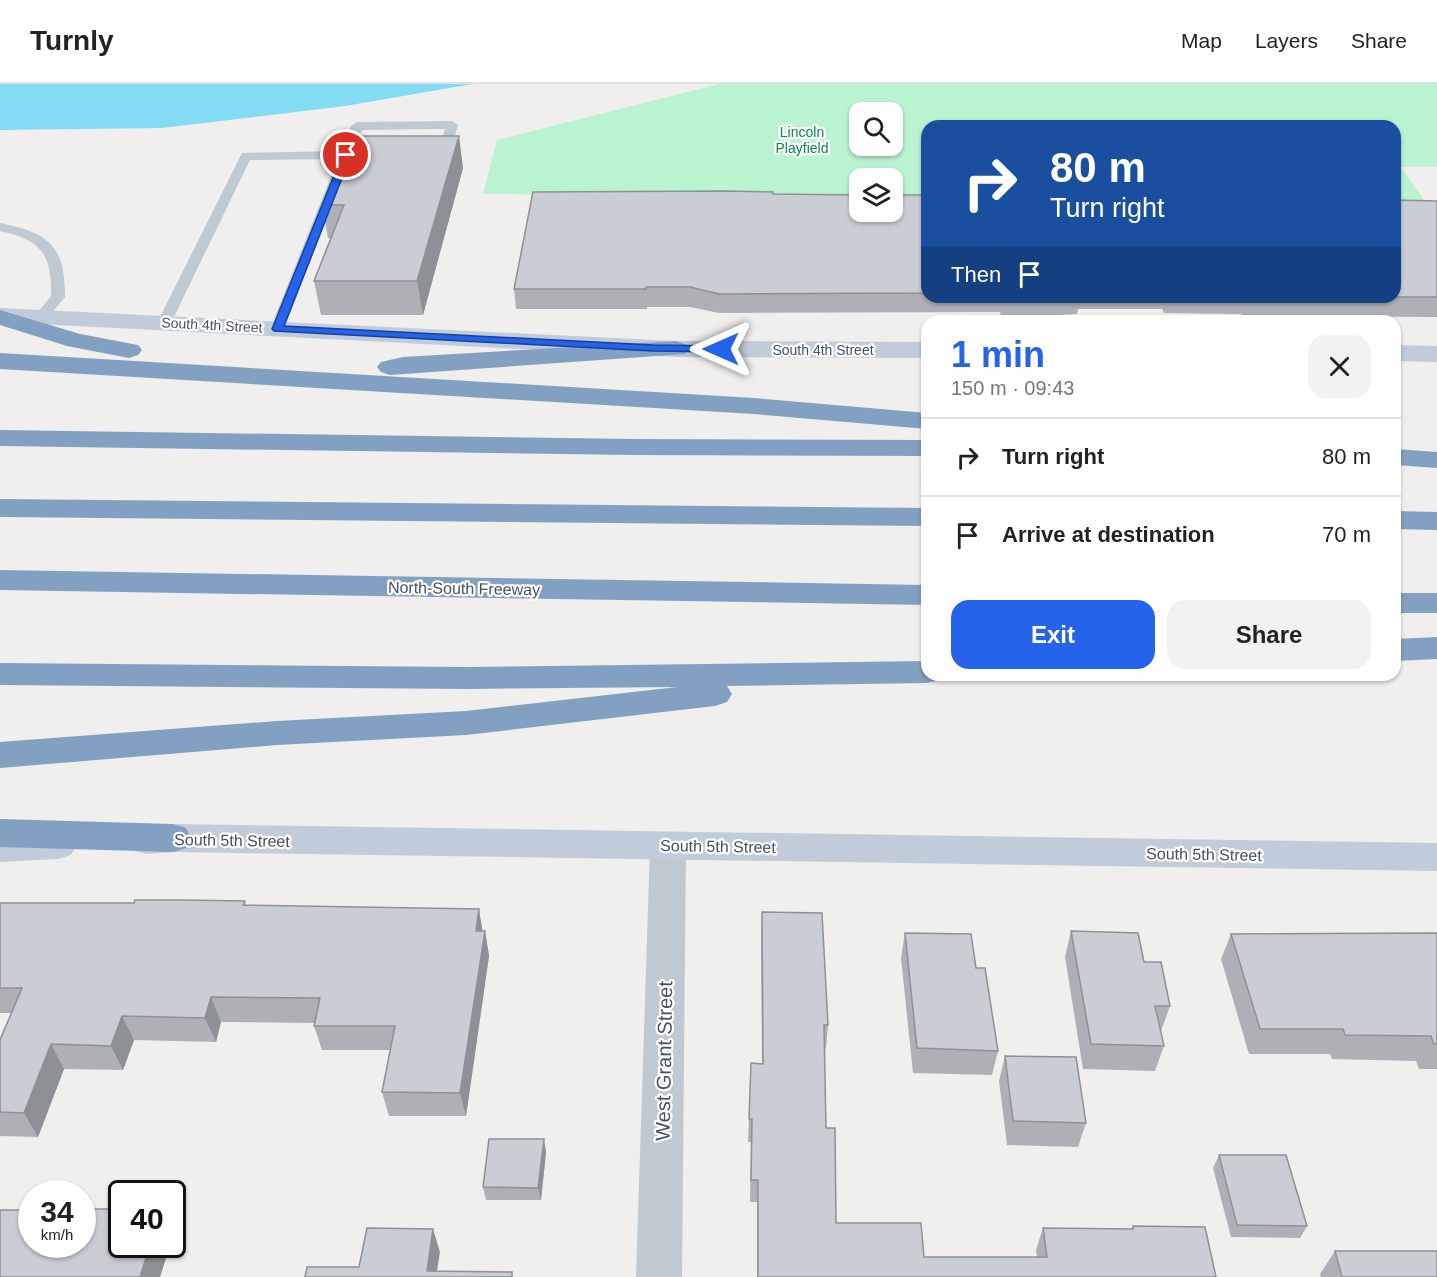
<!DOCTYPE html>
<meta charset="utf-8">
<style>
body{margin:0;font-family:Helvetica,sans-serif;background:#f2f2f2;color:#222;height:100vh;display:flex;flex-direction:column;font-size:22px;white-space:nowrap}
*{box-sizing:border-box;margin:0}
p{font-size:20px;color:#767676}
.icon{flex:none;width:33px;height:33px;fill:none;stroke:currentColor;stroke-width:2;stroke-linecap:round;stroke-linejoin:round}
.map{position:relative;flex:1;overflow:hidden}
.sheet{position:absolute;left:921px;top:231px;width:480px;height:366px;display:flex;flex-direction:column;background:#fff;border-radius:18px;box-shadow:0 2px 4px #0004}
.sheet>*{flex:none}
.hud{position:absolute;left:921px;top:36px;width:480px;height:183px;border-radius:18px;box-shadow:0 2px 4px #0004;background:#1a4fa0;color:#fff;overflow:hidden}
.buttons{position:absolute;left:849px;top:18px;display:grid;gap:12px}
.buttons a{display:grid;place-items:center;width:54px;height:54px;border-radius:12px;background:#fff;box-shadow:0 2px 4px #0004;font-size:30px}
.speed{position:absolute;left:18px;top:1096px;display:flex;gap:12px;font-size:30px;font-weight:700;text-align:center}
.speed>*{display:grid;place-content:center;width:78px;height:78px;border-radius:50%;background:#fff;box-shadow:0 2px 4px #0004;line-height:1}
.speed small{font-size:15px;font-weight:400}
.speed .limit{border:3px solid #111;border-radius:9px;background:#fff;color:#111}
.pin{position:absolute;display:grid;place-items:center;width:51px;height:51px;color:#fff;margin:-26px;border:3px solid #fff;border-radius:50%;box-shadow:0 2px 6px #0007}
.me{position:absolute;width:66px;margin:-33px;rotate:270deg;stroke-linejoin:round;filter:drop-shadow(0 0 4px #0008)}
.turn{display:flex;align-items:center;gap:21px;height:126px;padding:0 30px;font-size:27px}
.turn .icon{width:78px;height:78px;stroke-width:2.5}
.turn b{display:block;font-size:42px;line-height:51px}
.then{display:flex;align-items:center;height:57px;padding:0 30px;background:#0003;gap:12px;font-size:22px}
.round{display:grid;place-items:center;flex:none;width:63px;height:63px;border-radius:18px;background:#f2f2f2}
.overview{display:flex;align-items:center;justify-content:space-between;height:102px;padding:0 30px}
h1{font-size:36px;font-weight:800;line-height:45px;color:#2563eb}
.cta{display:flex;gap:12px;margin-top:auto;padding:12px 30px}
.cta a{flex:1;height:69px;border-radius:18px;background:#2563eb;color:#fff;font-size:24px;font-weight:800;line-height:69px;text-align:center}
.cta a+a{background:#f2f2f2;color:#222}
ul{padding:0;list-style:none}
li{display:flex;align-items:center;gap:18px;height:78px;padding:0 30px;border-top:2px solid #e0e0e0}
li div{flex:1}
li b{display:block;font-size:22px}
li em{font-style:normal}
header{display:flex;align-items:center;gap:36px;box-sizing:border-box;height:84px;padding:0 30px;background:#fff;border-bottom:2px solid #e0e0e0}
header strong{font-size:28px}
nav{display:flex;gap:33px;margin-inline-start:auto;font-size:21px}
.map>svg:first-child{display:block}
</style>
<header>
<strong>Turnly</strong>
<nav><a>Map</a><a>Layers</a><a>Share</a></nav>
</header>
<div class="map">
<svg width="1437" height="1193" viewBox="0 0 1437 1193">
<rect width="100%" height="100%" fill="#f1eeee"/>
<path fill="#b9f3cf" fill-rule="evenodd" d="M 719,0 L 1437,0 L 1437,83 L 1401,83 L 1424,116 L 1395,116 L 1395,42 L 927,42 L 927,113 L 893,113 L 892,94 L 860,94 L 859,113 L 483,110 L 497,56 ZM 860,28 L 892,28 L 892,62 L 860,62 Z"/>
<path fill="#83dcf3" d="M 0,0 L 473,0 L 345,22 L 162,44 L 0,46 Z"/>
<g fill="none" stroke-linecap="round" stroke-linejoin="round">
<path fill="#bec9d2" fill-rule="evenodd" d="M 452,37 L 458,41 L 452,63 C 447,69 432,69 427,63 L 429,60 L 441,59 L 445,45 L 362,46 L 284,245 L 277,249 L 270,245 L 338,75 L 250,76 L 171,239 L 169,242 L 159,242 L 157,239 L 242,69 L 341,67 L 351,42 L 357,38 Z
M 0,139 C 49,149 65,161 65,213 L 46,236 L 36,236 L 34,233 L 51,212 C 52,171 42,156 0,147 Z"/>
<path fill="#bec9d2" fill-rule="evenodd" d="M 668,748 L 681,752 L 686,762 L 682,1193 L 636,1193 L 650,762 L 655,752 Z"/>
<path fill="#c0ccd9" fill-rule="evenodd" d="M 0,224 L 676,257 L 927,258 L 927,274 L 676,273 L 0,238 Z
M 1395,261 L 1437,262 L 1437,278 L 1395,277 Z
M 173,740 L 1437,759 L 1437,787 L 173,768 L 146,770 L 133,766 L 128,756 L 133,746 L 146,742 Z
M 58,747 L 71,751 L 76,761 L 71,771 L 58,775 L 0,778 L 0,750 Z"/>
<path fill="#82a1c2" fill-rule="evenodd" d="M 0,226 L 80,250 L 138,261 L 142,266 L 138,271 L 129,274 L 67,262 L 0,241 Z
M 676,257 L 685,260 L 689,265 L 685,270 L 390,291 L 381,288 L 377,283 L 381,278 L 403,273 Z
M 0,269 L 754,314 L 927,329 L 927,345 L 754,330 L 0,285 Z
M 0,346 L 633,355 L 927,356 L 927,372 L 633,371 L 0,362 Z
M 1395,365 L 1437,368 L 1437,384 L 1395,381 Z
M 0,415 L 927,424 L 927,442 L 0,433 Z
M 1395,427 L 1437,428 L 1437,446 L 1395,445 Z
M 0,486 L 927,501 L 927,521 L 0,506 Z
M 1395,509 L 1437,509 L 1437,529 L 1395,529 Z
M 1437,553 L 1437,575 L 1395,577 L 1395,555 Z
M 927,577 L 927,591 L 942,591 L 939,596 L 927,599 L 727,602 L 732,610 L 727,618 L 715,622 L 466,651 L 277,661 L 0,684 L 0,658 L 277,637 L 466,627 L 677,603 L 467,605 L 0,601 L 0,579 L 467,583 Z
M 0,735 L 173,740 L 186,744 L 191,754 L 186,764 L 173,768 L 0,763 Z"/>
</g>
<path fill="#aeb0b6" d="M 463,84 L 423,231 L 321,231 L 314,197 L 331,154 L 328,154 L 322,121 Z
M 773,110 L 927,111 L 927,213 L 1395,213 L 1437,117 L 1437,233 L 1242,232 L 1241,230 L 1164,229 L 1162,225 L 1078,225 L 1077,230 L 1043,232 L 1001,232 L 1000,228 L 719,229 L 690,223 L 647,223 L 647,225 L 516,225 L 514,205 Z
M 245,817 L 246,821 L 485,847 L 489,872 L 466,1032 L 389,1032 L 382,1008 L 391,966 L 322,966 L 314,942 L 315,939 L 221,938 L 216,958 L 134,956 L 123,986 L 64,985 L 38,1053 L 0,1052 L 0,956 L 12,929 L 0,929 L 0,819 L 134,819 Z
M 762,828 L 828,941 L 826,964 L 824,964 L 826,1044 L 836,1139 L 924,1173 L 1037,1173 L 1036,1166 L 1043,1144 L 1131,1145 L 1133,1142 L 1216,1193 L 757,1193 L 757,1118 L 750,1118 L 751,1058 L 748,1058 L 751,979 L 762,980 L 761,852 Z
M 1071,847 L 1144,878 L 1170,922 L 1161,947 L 1164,962 L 1155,987 L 1083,985 L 1065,873 Z
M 905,849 L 976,884 L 998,967 L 992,991 L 913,989 L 901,874 Z
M 1437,849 L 1437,985 L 1419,985 L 1416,977 L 1332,975 L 1330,970 L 1249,970 L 1221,875 L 1231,850 Z
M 1005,972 L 1086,1039 L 1078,1063 L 1007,1061 L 999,997 Z
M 546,1068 L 541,1116 L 486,1116 L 483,1103 Z
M 1219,1071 L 1307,1142 L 1300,1154 L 1231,1153 L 1213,1084 Z
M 1335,1167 L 1437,1193 L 1321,1193 L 1320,1190 Z"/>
<path fill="#8d9094" d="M 459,52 L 463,84 L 423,231 L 417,197 Z
M 479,825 L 483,850 L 476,847 Z
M 485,847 L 489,872 L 466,1032 L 460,1009 Z
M 211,913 L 221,938 L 216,958 L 205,934 Z
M 122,932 L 134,956 L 123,986 L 111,962 Z
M 51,960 L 64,985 L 38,1053 L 24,1029 Z
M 544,1055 L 546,1068 L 541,1116 L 538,1104 Z
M 433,1145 L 440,1168 L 436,1193 L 427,1187 Z
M 150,1161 L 163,1161 L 168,1168 L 160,1193 L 140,1193 Z"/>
<path fill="#cacdd4" stroke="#8d9094" stroke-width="1.5" d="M 354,52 L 459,52 L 417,197 L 314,197 L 344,121 L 322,121 Z
M 726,107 L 773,108 L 773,110 L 860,111 L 860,128 L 892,128 L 892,111 L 927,111 L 927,209 L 719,210 L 690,203 L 646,203 L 646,205 L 514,205 L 533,108 Z
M 1395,116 L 1437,117 L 1437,213 L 1395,213 Z
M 135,816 L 181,816 L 245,817 L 243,821 L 479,825 L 476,847 L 485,847 L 460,1009 L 382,1008 L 395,942 L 314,942 L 320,914 L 211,913 L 205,934 L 122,932 L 111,962 L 51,960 L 24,1029 L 0,1028 L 0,956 L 22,904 L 0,904 L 0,819 L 134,819 Z
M 762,828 L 822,829 L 828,941 L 824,941 L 826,1044 L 835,1044 L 836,1139 L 921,1139 L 924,1173 L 1047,1173 L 1043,1144 L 1133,1145 L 1133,1142 L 1205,1143 L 1216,1193 L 758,1193 L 758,1096 L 751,1096 L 752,1035 L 749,1035 L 751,979 L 763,980 Z
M 1071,847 L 1138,849 L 1144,878 L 1161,878 L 1170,922 L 1155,922 L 1164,962 L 1091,960 Z
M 905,849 L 971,850 L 976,884 L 985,884 L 998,967 L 917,964 Z
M 1437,849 L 1437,960 L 1434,960 L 1431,952 L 1345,951 L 1343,945 L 1260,945 L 1231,850 Z
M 1005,972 L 1076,973 L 1086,1039 L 1013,1037 Z
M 489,1055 L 544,1055 L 538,1104 L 483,1103 Z
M 1219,1071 L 1286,1071 L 1307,1142 L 1237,1141 Z
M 82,1125 L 122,1125 L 122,1161 L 150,1161 L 140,1193 L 0,1193 L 0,1126 L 32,1126 L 32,1161 L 82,1161 Z
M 367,1144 L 433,1145 L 427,1187 L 512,1188 L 512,1193 L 305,1193 L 307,1183 L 359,1183 Z
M 1335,1167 L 1437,1167 L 1437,1193 L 1342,1193 Z"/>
<path fill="#2563eb" stroke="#184099" stroke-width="1.5" d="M 343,69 L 351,71 L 284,242 L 653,261 L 721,262 L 727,265 L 721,268 L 653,267 L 274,247 L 272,245 Z"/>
<g text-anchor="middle" stroke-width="4.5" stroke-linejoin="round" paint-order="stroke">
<g font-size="14" fill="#0f854a" stroke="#fff">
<text x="802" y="53">Lincoln<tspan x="802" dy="16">Playfield</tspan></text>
</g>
<g font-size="14" fill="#45525e" stroke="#fff">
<text transform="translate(212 241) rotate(3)" y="5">South 4th Street</text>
<text x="823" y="271">South 4th Street</text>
</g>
<g font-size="16" fill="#45525e" stroke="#fff">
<text transform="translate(464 504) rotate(1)" y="6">North-South Freeway</text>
<text transform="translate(232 756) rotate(1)" y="6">South 5th Street</text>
<text transform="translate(718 762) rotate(1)" y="6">South 5th Street</text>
<text transform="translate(1204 770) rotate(1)" y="6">South 5th Street</text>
</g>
<g font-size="20" fill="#45525e" stroke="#fff">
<text transform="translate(664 977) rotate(-89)" y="7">West Grant Street</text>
</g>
</g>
</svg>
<div class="buttons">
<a><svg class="icon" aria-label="search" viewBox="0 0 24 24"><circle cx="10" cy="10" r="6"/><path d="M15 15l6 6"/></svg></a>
<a><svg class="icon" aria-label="layers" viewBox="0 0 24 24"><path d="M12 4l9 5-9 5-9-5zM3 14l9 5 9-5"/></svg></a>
</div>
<div class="speed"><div>34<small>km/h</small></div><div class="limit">40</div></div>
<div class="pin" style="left:346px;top:71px;background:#d93025"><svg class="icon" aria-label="arrive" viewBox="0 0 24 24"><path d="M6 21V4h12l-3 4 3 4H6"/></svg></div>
<svg class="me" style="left:721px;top:265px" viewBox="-20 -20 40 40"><path d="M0-17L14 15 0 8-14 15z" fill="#2563eb" stroke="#fff" stroke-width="4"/></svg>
<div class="hud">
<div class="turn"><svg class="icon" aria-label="right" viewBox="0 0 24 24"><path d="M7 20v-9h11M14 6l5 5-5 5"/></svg><div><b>80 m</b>Turn right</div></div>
<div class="then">Then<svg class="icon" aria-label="arrive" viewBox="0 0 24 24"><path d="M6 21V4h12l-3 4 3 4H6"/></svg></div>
</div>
<section class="sheet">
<div class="overview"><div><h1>1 min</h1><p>150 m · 09:43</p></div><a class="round"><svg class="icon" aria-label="close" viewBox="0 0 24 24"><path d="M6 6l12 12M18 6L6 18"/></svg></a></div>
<ul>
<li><svg class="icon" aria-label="right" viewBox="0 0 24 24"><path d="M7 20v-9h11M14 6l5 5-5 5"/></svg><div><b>Turn right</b></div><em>80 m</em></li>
<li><svg class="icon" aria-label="arrive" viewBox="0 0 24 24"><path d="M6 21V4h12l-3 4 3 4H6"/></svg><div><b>Arrive at destination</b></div><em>70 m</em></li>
</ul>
<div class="cta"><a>Exit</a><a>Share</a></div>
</section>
</div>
